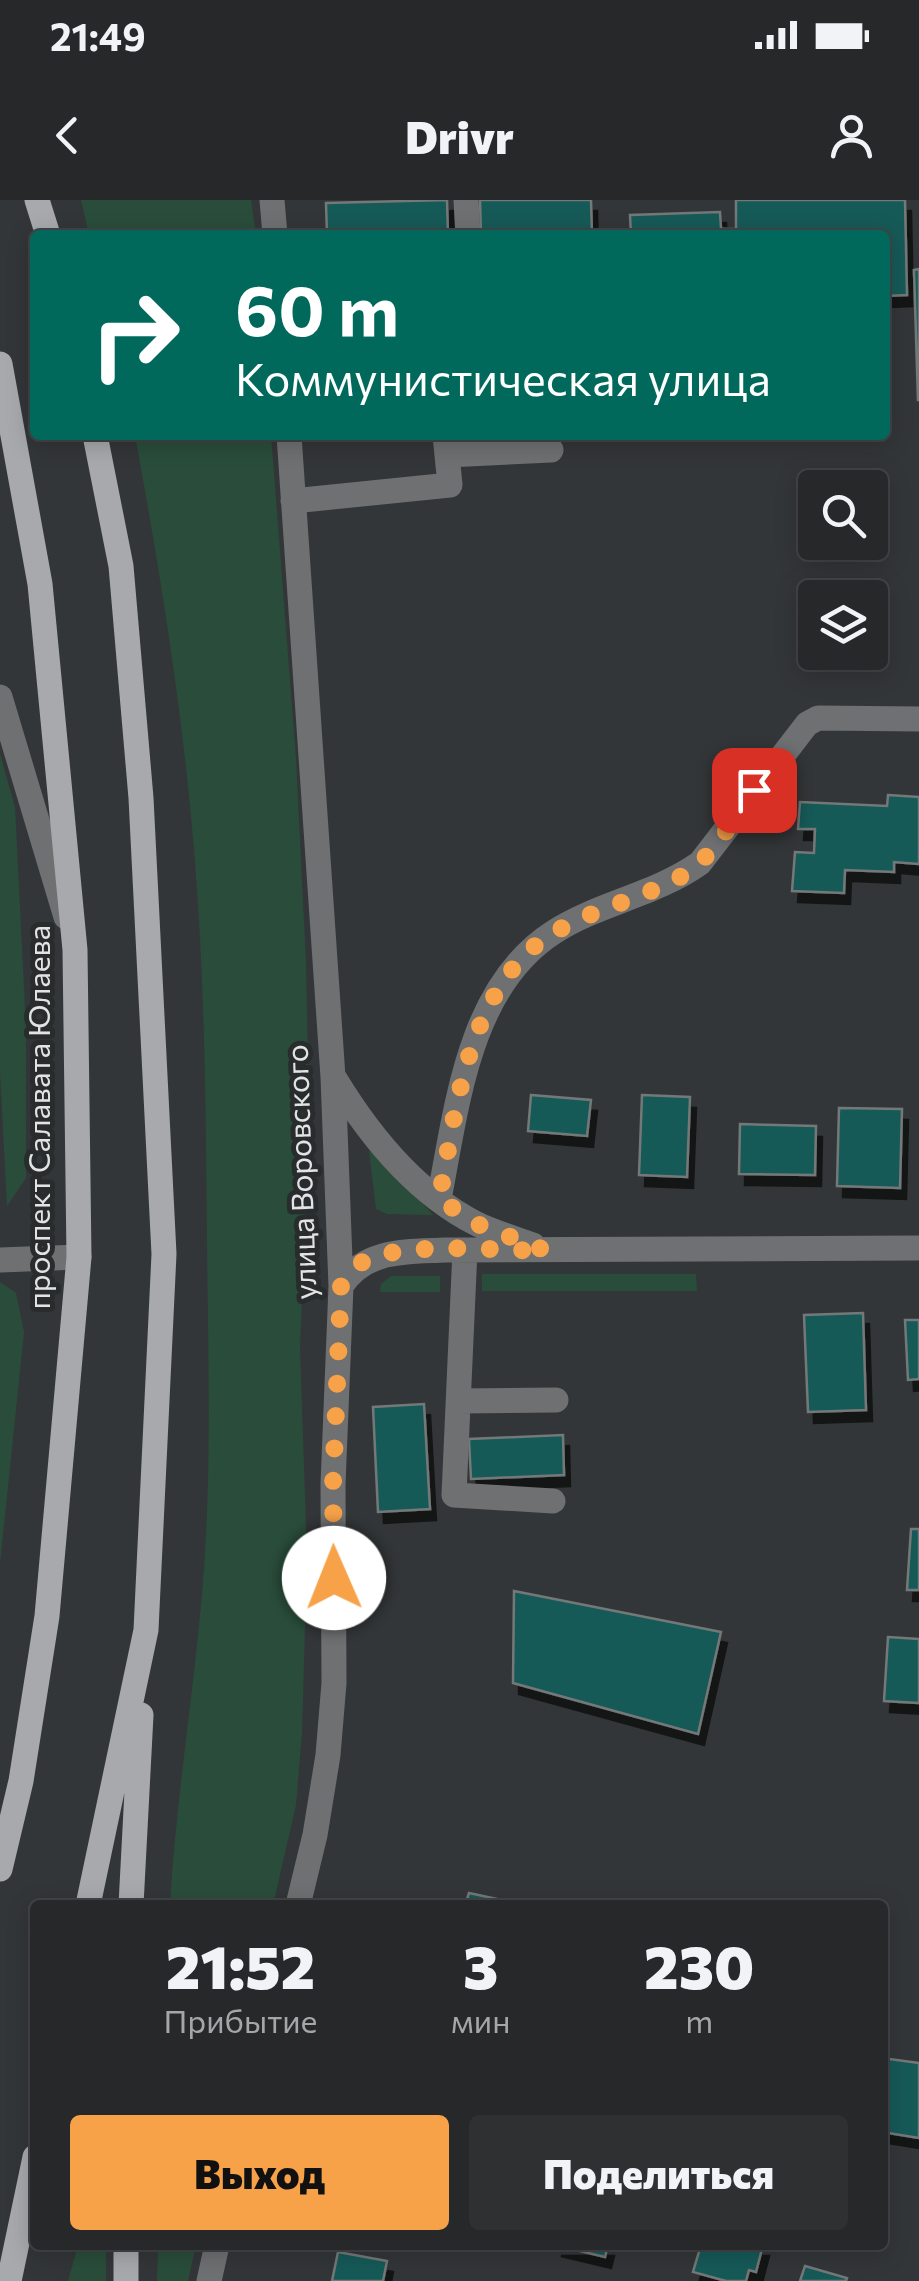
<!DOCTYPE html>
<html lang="ru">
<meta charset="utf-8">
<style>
body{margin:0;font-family:Commissioner,sans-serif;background:#2e3032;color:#f1f3f6;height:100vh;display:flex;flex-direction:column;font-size:38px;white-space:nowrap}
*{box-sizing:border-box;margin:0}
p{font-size:32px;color:#a4a6a8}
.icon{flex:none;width:55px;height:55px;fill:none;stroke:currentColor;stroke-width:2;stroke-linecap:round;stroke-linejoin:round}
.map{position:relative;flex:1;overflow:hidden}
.side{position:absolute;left:30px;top:1700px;width:858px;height:350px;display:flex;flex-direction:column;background:#26282a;border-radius:10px;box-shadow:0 5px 25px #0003,0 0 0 2px #424447}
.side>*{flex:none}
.banner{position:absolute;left:30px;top:30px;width:860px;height:210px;border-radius:10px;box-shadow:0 5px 25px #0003,0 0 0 2px #424447;background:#00695c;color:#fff;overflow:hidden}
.controls{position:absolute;left:798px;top:270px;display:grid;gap:20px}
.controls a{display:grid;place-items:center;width:90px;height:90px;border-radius:10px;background:#26282a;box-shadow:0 5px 25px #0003,0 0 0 2px #424447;font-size:50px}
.pin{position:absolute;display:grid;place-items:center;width:85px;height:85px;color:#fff;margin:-42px;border-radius:20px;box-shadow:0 5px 15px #0006}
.me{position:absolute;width:110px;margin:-55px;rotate:359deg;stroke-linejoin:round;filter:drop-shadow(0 0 8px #0008)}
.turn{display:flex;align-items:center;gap:35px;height:210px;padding:0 40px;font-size:45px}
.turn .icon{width:130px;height:130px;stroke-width:2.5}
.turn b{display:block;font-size:70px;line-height:85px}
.eta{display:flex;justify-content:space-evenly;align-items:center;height:170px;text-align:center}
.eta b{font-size:60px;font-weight:800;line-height:70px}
.button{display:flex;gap:20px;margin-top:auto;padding:20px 40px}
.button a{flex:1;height:115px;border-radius:10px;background:#f7a248;color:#111;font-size:40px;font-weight:800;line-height:115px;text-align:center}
.button a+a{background:#2e3032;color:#f1f3f6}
.status{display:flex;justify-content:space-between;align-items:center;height:70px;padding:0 50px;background:#26282a;direction:ltr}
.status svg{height:28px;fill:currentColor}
header{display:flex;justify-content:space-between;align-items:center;height:130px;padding:0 40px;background:#26282a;font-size:45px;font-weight:800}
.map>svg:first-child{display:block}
</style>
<div class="status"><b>21:49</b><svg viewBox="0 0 49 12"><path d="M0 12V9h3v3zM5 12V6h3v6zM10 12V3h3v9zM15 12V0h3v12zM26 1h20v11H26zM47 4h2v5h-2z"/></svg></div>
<header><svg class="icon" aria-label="back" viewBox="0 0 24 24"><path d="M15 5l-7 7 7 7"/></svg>Drivr<svg class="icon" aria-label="person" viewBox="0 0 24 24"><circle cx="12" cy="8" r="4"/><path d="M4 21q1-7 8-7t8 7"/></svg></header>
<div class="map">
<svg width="919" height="2081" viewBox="0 0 919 2081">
<defs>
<filter id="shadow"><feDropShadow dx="6" dy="11" stdDeviation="0" flood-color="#0009"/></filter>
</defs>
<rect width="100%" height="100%" fill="#333638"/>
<path fill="#2a4d3b" d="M 81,0 L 251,0 L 256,35 L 89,35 Z
M 135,235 L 271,235 L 296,559 L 306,763 L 309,921 L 300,1148 L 307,1356 L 302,1532 L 296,1605 L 273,1705 L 170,1705 C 177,1581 200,1459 206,1336 C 211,1237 208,1139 207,1041 C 206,914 205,788 195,662 C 184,519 161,377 135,235 Z
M 0,554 L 15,607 L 26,830 L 26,978 L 7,1006 L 0,871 Z
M 368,942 L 433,1015 L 387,1014 L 376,1009 Z
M 482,1074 L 696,1074 L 697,1091 L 482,1091 Z
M 391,1076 L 440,1076 L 440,1092 L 380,1092 L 381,1084 Z
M 0,1082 L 16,1093 L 24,1132 L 0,1363 Z
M 78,2045 L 106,2045 L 106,2081 L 68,2081 Z
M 158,2045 L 196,2045 L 188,2081 L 157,2081 Z"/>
<path fill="#135a59" stroke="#747878" stroke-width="2.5" filter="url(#shadow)" d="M 447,0 L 448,35 L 327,35 L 326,3 Z
M 480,0 L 591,0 L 592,35 L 481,35 Z
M 736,0 L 905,0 L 907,95 L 885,96 L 885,35 L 631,35 L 630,15 L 720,12 L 721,29 L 736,29 Z
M 919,69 L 919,200 L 918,200 L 914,70 Z
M 888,595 L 919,597 L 919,664 L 894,662 L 894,672 L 845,670 L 844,693 L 792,691 L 795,652 L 814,653 L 815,629 L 798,629 L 800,602 L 887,606 Z
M 531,895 L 591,900 L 587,936 L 528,931 Z
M 642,895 L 690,897 L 687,977 L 639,975 Z
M 839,908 L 902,909 L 900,988 L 837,986 Z
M 740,924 L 816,926 L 815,975 L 739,974 Z
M 863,1113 L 866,1210 L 808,1212 L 804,1115 Z
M 905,1120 L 919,1120 L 919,1179 L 908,1180 Z
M 424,1204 L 430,1309 L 378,1312 L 373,1207 Z
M 563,1235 L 564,1275 L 471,1279 L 469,1239 Z
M 911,1329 L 919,1329 L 919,1390 L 907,1390 Z
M 514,1391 L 721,1432 L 698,1534 L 513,1483 Z
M 888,1437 L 919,1439 L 919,1503 L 884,1501 Z
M 469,1693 L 525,1705 L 465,1705 Z
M 882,1858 L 919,1863 L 919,1938 L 882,1932 Z
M 555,2045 L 608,2045 L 605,2057 Z
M 701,2045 L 763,2045 L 756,2072 L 749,2070 L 746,2081 L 726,2081 L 693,2072 Z
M 338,2052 L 387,2061 L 383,2081 L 332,2081 Z
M 805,2066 L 847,2078 L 846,2081 L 800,2081 Z"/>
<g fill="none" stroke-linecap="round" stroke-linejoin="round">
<path stroke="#6f7071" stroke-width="25" d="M 272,0 L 275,35
M 466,0 L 468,35
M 289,235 L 333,877 L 341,1086 L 333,1284 L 334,1483 L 328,1555 L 315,1635 L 298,1705
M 447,255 L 551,250
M 293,301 L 450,285 L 445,235
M 0,497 L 66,717
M 335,879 C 369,935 415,992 475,1023 C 493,1032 514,1038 533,1045
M 439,999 C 457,907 468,787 554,732 C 599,703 655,695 700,663 L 807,524 L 818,518 L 919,519
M 465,1050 L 454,1295 L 553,1301
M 0,1060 L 79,1057
M 341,1086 C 365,1049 405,1052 445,1050 L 919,1048
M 459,1201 L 556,1200
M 209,2081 L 217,2045"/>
<path stroke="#a7a9ac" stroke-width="25" d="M 37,0 L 48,35
M 0,164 L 40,384 L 75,750 L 79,1057 L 47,1416 L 21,1581 L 0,1669
M 88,1705 L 146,1430 L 164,1054 L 141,598 L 121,366 L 95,235
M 131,1705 L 141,1515
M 126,2045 L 126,2081
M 9,2081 L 35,1957"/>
</g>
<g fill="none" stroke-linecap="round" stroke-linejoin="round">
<path stroke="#f7a248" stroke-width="18" stroke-dasharray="0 32.4" d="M 334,1378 L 333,1284 L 341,1086 C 348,1076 356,1064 368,1059 C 411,1042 498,1050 547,1051 L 477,1024 L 439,999 C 455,918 464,818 524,756 C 565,714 630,705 680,677 C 712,660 733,619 754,590"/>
</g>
<g text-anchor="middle" stroke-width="10" stroke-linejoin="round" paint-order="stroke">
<g font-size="30" fill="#e1e3e4" stroke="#292c2d">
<text transform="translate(40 917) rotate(-90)" y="10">проспект Салавата Юлаева</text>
<text transform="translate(302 972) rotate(-92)" y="10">улица Воровского</text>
</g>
</g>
</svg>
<div class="controls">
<a><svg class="icon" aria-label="search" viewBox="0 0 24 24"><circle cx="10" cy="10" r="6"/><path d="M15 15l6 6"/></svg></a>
<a><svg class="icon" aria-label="layers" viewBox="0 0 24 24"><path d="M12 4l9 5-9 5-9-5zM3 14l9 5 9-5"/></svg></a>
</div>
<div class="pin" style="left:754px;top:590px;background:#d93025"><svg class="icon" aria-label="arrive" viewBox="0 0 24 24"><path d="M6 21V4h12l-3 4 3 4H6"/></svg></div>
<svg class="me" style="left:334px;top:1378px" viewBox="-20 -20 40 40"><circle r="19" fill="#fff"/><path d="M0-13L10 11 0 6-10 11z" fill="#f7a248"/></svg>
<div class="banner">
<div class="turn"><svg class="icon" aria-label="right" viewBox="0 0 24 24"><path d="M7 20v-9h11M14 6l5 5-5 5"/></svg><div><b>60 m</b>Коммунистическая улица</div></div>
</div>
<section class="side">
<div class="eta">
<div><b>21:52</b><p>Прибытие</p></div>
<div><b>3</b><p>мин</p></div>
<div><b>230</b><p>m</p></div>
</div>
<div class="button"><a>Выход</a><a>Поделиться</a></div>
</section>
</div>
